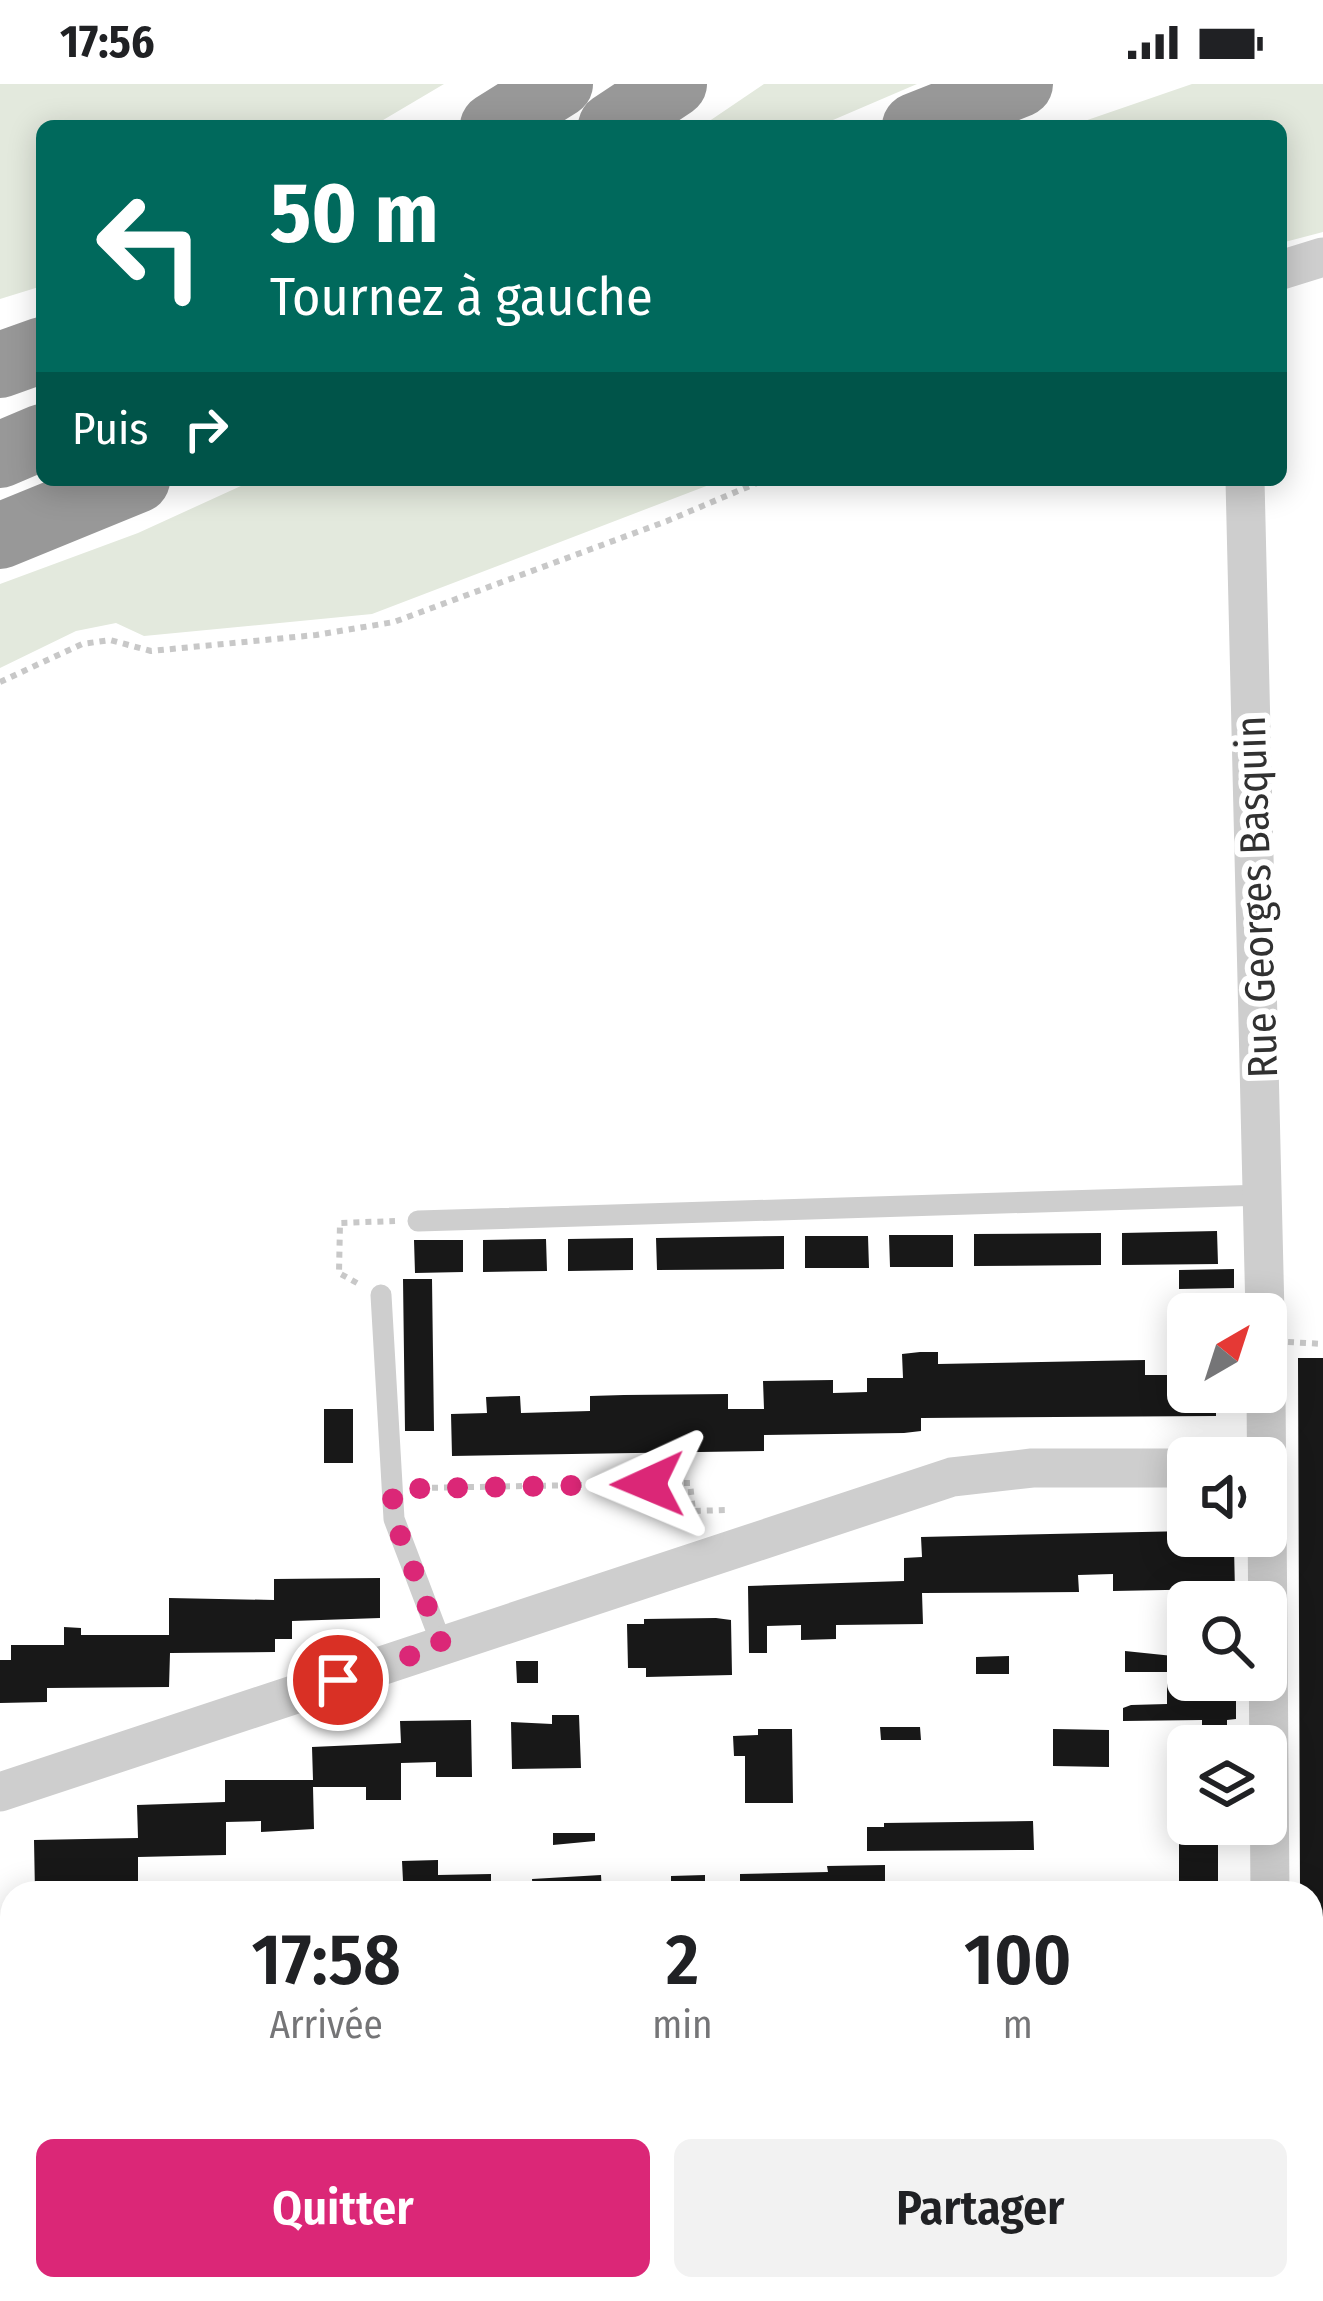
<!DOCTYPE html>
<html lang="fr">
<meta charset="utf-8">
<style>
body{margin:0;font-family:"Fira Sans Condensed",sans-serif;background:#f2f2f2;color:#202124;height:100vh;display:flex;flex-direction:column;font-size:45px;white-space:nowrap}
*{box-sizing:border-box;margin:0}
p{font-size:39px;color:#757577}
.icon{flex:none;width:66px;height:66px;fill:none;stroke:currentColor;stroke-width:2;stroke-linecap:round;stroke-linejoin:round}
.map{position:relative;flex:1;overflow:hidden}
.drawer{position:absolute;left:0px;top:1797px;width:1323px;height:420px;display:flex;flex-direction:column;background:#fff;border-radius:36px 36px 0 0;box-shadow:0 6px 30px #0003}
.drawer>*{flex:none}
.hud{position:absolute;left:36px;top:36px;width:1251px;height:366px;border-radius:18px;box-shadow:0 6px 30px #0003;background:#00695c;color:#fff;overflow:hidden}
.needle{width:78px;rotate:39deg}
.tools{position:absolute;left:1167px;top:1209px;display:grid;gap:24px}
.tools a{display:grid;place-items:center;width:120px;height:120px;border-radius:18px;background:#fff;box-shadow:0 6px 30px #0003;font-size:60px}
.pin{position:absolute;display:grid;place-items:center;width:102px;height:102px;color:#fff;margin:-51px;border:6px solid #fff;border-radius:50%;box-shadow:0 3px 12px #0007}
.me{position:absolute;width:132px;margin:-66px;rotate:269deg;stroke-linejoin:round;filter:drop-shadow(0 0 9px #0008)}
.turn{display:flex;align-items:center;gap:42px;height:252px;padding:0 36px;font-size:54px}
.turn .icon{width:156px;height:156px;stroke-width:2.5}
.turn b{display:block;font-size:84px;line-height:102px}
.then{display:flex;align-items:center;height:114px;padding:0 36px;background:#0003;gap:24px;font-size:45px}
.eta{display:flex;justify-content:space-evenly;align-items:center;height:204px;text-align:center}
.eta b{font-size:72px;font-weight:600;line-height:84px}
.cta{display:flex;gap:24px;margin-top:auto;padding:24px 36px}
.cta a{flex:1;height:138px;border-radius:18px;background:#db2777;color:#fff;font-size:48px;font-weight:600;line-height:138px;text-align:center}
.cta a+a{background:#f2f2f2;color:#202124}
.status{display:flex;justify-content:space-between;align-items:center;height:84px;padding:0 60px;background:#fff;direction:ltr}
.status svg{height:33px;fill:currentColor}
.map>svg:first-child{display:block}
</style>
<div class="status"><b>17:56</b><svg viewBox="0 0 49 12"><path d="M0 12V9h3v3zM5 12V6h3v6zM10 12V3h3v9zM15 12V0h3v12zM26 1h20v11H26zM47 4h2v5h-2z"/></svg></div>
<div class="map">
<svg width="1323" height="2217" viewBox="0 0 1323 2217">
<rect width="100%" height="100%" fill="#fff"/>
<path fill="#e3e9dd" d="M 0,0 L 444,0 L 373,42 L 42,42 L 42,202 L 0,215 Z
M 764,0 L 917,0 L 819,42 L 702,42 Z
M 1192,0 L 1323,0 L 1323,148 L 1281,159 L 1281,42 L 1070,42 Z
M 254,396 L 722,396 L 372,530 L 144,552 L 116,539 L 76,547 L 0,584 L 0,500 L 138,449 Z"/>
<path fill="#181818" d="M 1217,1147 L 1218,1180 L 1122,1181 L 1122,1149 Z
M 1101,1149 L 1101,1181 L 974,1182 L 974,1150 Z
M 889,1151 L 953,1151 L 953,1183 L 890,1183 Z
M 784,1152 L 784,1185 L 657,1186 L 656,1154 Z
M 805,1152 L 868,1152 L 869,1184 L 805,1184 Z
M 633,1154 L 633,1186 L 568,1187 L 568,1155 Z
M 546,1155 L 547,1187 L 483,1188 L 483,1156 Z
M 414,1156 L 463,1156 L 463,1188 L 415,1189 Z
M 1234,1185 L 1234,1204 L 1179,1205 L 1179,1186 Z
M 403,1195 L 432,1195 L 434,1347 L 405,1347 Z
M 920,1268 L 938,1268 L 938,1280 L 1145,1276 L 1145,1291 L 1180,1291 L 1180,1270 L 1188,1270 L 1188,1308 L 1233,1308 L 1233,1327 L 1216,1328 L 1216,1332 L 921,1334 L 921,1347 L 904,1349 L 764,1351 L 764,1367 L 452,1372 L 451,1330 L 487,1329 L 486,1313 L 520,1312 L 521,1329 L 590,1327 L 590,1312 L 624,1311 L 728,1310 L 728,1325 L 764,1325 L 763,1297 L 833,1296 L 833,1309 L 867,1308 L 867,1294 L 903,1294 L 902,1270 Z
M 1298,1274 L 1323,1274 L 1323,2217 L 1302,2217 L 1301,2205 L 1311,2205 L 1311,1809 L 1300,1809 Z
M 324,1325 L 353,1325 L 353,1379 L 324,1379 Z
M 1188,1447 L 1188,1452 L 1217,1452 L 1217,1462 L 1234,1462 L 1235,1509 L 1217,1510 L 1217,1505 L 1113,1507 L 1113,1490 L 1078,1491 L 1079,1508 L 922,1509 L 923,1540 L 836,1541 L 836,1555 L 801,1556 L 801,1541 L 767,1542 L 767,1569 L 749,1569 L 748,1502 L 904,1497 L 904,1474 L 922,1473 L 921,1453 Z
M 380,1494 L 380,1534 L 292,1537 L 292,1555 L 275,1555 L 275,1568 L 170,1569 L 169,1603 L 47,1604 L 47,1618 L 0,1619 L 0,1576 L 11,1576 L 11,1561 L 64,1561 L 64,1543 L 81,1544 L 81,1551 L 169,1551 L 169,1514 L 274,1516 L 274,1495 Z
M 716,1534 L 731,1536 L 732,1591 L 646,1593 L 646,1584 L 628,1584 L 627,1540 L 644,1540 L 644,1535 Z
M 1125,1567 L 1173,1572 L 1173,1588 L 1125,1588 Z
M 1009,1572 L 1009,1590 L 976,1590 L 976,1573 Z
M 516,1577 L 538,1577 L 538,1599 L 517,1599 Z
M 1167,1593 L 1236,1596 L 1236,1635 L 1227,1636 L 1227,1652 L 1202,1653 L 1202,1636 L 1123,1637 L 1123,1624 L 1131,1621 L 1167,1620 Z
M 552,1631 L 579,1631 L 581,1684 L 512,1685 L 511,1638 L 552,1640 Z
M 471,1636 L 472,1693 L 436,1693 L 436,1678 L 401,1679 L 401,1716 L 366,1716 L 366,1703 L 313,1703 L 314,1745 L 261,1748 L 261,1737 L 226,1738 L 226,1771 L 138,1773 L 138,1805 L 121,1805 L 121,1797 L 86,1797 L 86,1808 L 35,1809 L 34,1756 L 138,1754 L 137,1721 L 225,1718 L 225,1696 L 313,1696 L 312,1663 L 401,1659 L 400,1637 Z
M 880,1643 L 920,1643 L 921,1656 L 881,1656 Z
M 758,1645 L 792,1645 L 793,1719 L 745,1719 L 745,1672 L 734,1672 L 733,1652 L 758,1651 Z
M 1053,1645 L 1109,1646 L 1109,1683 L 1053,1682 Z
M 1033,1737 L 1034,1766 L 867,1767 L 867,1743 L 884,1743 L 884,1739 Z
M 553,1749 L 595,1749 L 595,1757 L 553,1761 Z
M 1179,1750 L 1218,1750 L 1218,1809 L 1179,1809 Z
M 438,1776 L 438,1791 L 491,1790 L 491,1809 L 315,1809 L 314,1798 L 403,1797 L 402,1777 Z
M 885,1781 L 885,1809 L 740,1809 L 740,1790 L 828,1788 L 827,1782 Z
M 601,1791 L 602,1809 L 533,1809 L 532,1795 Z
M 705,1791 L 705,1809 L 671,1809 L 671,1792 Z
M 180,2205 L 492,2205 L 492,2217 L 180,2217 Z
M 789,2205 L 831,2205 L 831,2217 L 789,2217 Z
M 967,2205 L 1023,2205 L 1024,2215 L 967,2217 Z
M 1188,2205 L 1222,2205 L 1222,2217 L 1188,2217 Z"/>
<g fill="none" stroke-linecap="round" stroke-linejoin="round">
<path stroke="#c8c8c8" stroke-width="6" stroke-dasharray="6 6" stroke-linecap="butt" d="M 0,598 L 82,560 L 110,556 L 151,567 L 316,551 L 394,538 L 667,437 L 764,396
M 357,1199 L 339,1189 L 340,1139 L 395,1137
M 1288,1258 L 1323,1260
M 420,1404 L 690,1399 L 693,1427 L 728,1426"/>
<path stroke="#cecece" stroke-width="21" d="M 418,1137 L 1264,1111
M 381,1211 L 394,1435 L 442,1561"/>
<path stroke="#cecece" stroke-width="39" d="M 1281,186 L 1323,173
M 1245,396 L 1265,1230
M 1266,1308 L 1270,1809
M 0,1708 L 952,1393 L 1032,1384 L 1188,1384
M 0,2042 L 12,2038
M 892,2205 L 892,2217
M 1271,2205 L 1271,2217"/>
<path stroke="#989898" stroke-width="66" d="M 493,42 L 560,0
M 611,42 L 674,0
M 915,42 L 1020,0
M 0,281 L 42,266
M 0,371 L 42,353
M 0,452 L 137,396"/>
</g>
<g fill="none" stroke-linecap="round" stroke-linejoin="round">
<path stroke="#db2777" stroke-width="21" stroke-dasharray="0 37.8" d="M 338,1596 L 442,1561 L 394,1435 L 392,1405 L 648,1400"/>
</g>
<g text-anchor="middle" stroke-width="12" stroke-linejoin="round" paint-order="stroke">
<g font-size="42" fill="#313131" stroke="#fff">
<text transform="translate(1256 813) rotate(-92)" y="15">Rue Georges Basquin</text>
</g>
</g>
</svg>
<div class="tools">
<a><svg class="needle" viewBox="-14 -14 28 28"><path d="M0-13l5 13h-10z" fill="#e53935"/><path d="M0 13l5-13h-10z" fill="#757577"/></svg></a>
<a><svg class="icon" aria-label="sound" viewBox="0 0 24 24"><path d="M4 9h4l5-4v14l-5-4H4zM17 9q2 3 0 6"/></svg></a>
<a><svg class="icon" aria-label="search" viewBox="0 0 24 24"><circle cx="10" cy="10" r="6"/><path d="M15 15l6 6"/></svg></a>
<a><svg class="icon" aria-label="layers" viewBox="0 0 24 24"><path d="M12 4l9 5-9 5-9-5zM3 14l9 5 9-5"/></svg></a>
</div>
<div class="pin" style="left:338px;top:1596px;background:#d93025"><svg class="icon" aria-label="arrive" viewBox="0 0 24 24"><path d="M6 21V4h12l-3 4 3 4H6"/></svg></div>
<svg class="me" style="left:648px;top:1400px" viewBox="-20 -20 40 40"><path d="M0-17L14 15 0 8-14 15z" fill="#db2777" stroke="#fff" stroke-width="4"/></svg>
<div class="hud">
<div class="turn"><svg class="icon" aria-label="left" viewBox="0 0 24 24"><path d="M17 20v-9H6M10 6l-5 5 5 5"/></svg><div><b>50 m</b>Tournez à gauche</div></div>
<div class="then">Puis<svg class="icon" aria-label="right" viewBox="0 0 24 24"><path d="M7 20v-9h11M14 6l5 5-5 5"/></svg></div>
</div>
<section class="drawer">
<div class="eta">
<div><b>17:58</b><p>Arrivée</p></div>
<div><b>2</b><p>min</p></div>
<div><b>100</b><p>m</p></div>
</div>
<div class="cta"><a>Quitter</a><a>Partager</a></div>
</section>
</div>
